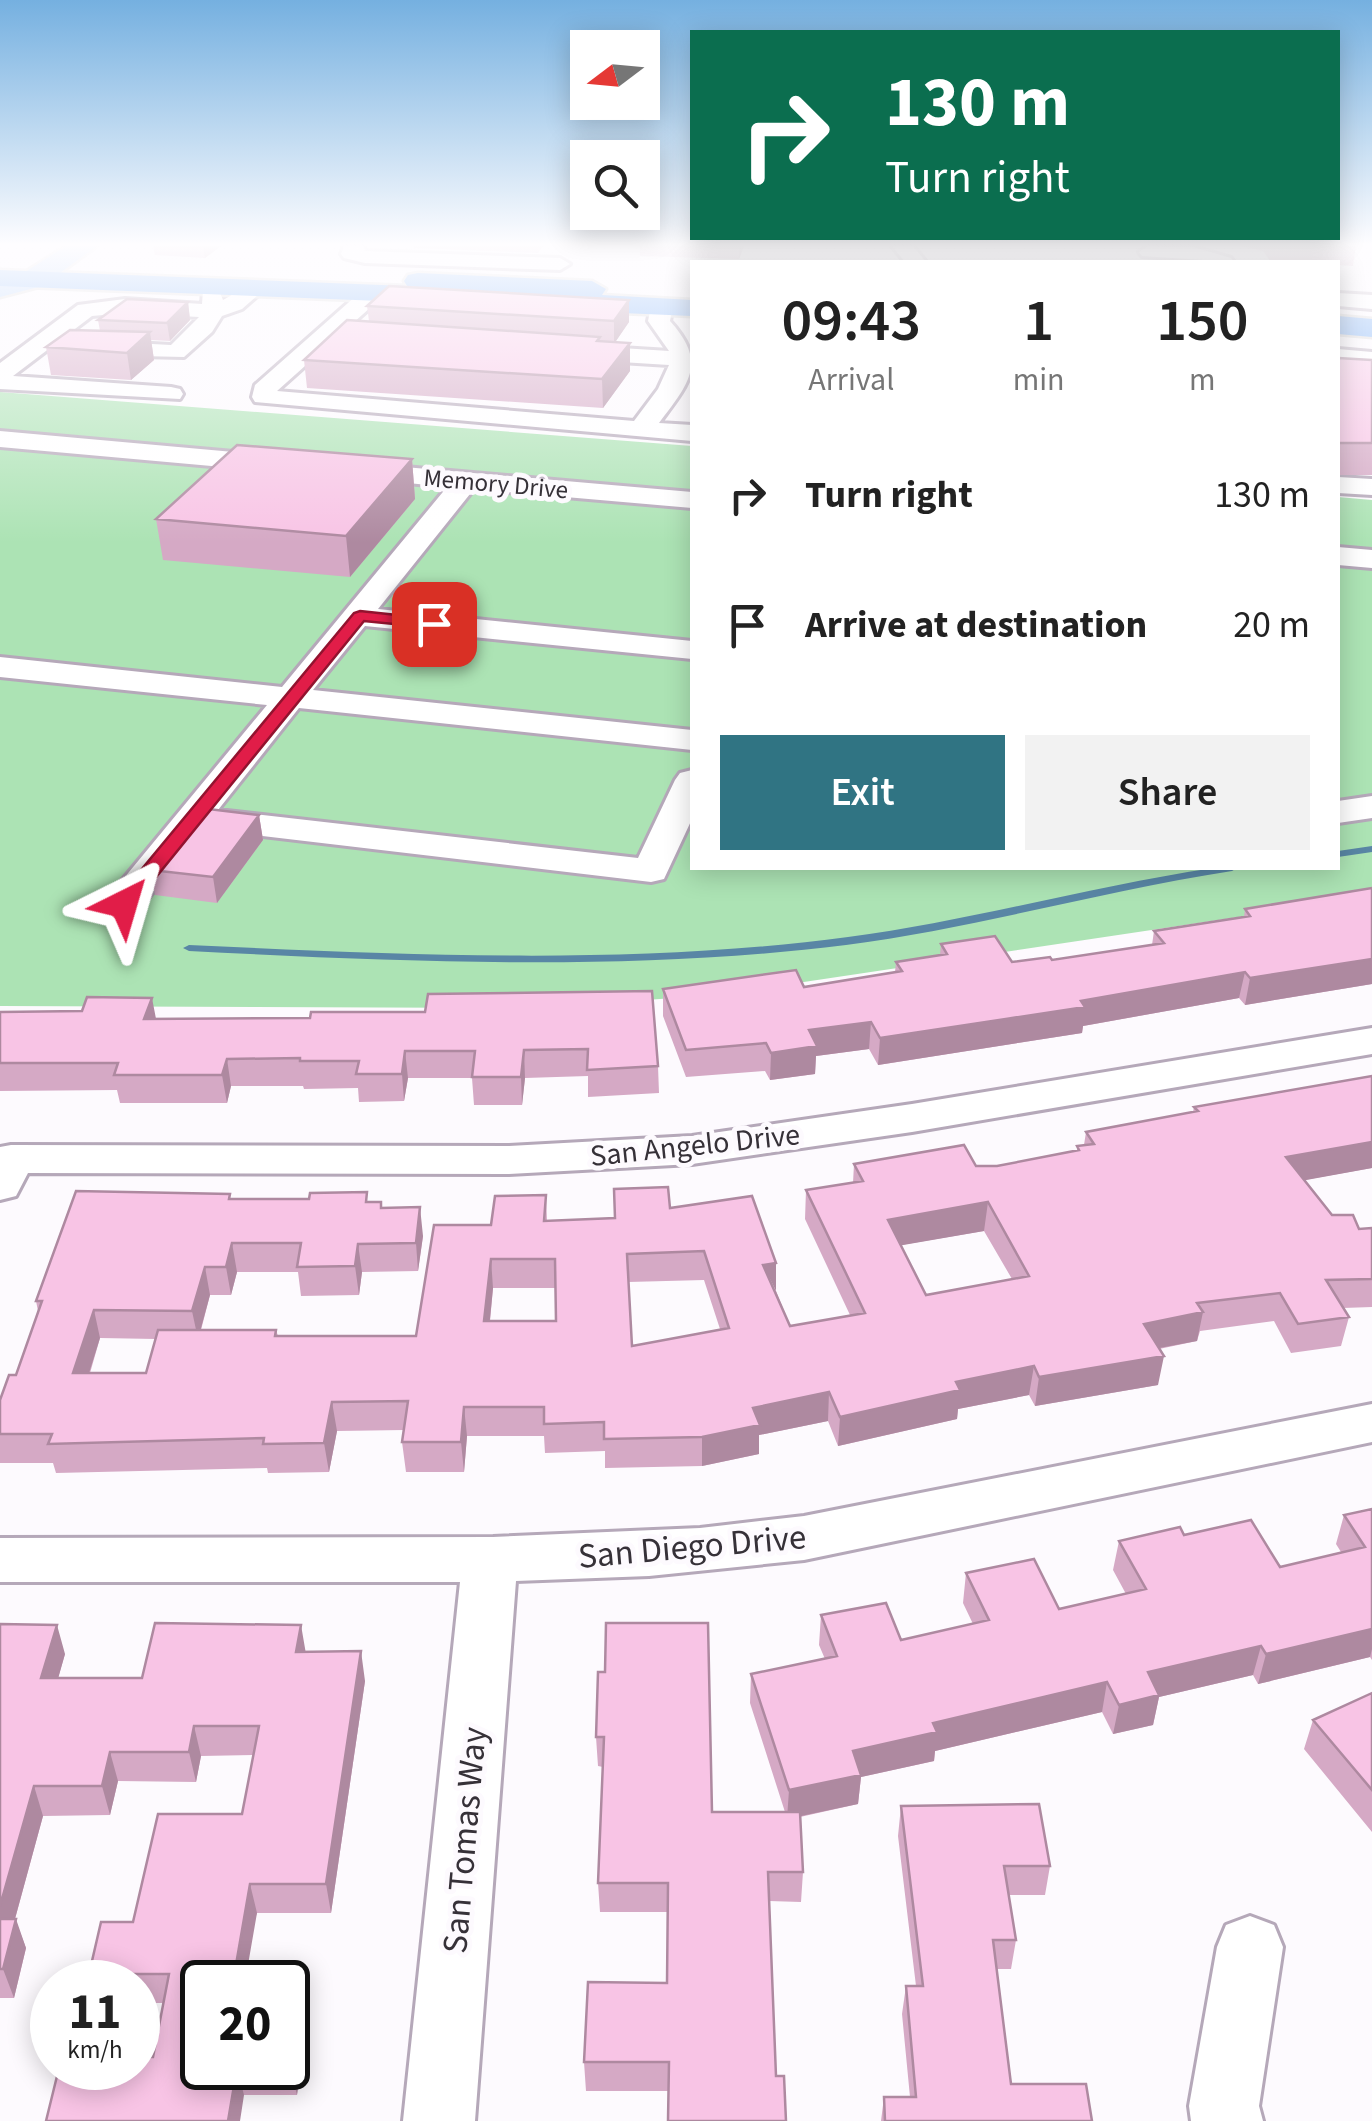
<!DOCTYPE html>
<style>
body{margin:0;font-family:"Source Sans 3",sans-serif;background:#f2f2f2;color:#222;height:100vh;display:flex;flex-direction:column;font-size:38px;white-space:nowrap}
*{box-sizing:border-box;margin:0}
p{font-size:32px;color:#767676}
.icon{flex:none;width:55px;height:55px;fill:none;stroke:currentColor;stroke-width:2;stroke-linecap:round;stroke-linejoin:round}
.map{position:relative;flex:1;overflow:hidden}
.sheet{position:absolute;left:690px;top:260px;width:650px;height:610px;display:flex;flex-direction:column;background:#fff;border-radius:0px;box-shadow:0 5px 25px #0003}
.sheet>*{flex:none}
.hud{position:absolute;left:690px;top:30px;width:650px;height:210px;border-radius:0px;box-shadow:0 5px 25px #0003;background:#0b6e4f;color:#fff;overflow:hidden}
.needle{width:65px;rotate:254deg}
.buttons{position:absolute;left:570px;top:30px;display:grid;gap:20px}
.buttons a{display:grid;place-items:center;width:90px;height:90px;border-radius:0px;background:#fff;box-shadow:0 5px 25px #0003;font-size:50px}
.speed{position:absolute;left:30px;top:1960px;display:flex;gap:20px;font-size:50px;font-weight:700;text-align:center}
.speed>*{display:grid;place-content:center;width:130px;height:130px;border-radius:50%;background:#fff;box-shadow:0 5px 25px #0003;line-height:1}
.speed small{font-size:25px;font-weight:400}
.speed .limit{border:5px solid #111;border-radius:15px;background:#fff;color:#111}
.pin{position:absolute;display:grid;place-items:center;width:85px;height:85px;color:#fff;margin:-42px;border-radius:20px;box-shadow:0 5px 15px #0006}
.me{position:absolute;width:110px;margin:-55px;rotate:40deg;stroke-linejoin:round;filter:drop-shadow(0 0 8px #0008)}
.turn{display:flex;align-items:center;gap:35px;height:210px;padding:0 30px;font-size:45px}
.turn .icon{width:130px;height:130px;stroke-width:2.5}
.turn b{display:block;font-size:70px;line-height:85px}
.eta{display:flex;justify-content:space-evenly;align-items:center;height:170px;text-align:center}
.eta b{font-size:60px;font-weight:600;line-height:70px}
.cta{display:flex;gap:20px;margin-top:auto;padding:20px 30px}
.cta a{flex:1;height:115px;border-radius:0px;background:#307483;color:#fff;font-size:40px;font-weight:600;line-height:115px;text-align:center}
.cta a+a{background:#f2f2f2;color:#222}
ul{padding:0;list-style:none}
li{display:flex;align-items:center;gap:30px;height:130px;padding:0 30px}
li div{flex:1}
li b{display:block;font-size:38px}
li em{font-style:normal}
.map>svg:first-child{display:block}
</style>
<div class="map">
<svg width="1372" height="2121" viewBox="0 0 1372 2121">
<rect width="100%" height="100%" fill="#fdfafe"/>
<path fill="#ace3b4" d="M 0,392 L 692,446 L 692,868 L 1338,868 L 1338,497 L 1372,500 L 1372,897 L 716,995 L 533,1008 L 0,1006 Z"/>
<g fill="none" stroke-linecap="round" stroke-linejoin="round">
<path fill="#5986a5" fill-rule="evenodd" d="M 1372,846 L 1372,852 L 1338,857 L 1338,851 Z
M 1214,868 L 1237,868 L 1232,871 C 1102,891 976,928 846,945 C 629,972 407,962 189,951 L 183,948 L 189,945 C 407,955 632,966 848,937 C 971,921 1091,886 1214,868 Z"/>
<g stroke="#b5a8b9" stroke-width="6">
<path id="minor" d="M 344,246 L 364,246 L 365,251 L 560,258 L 570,264 L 560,270 L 365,263 L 344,258 L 341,254 Z
M 892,246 L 913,246 L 926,262 L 905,262 Z
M 1148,246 L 1193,247 L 1231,258 L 1234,262 L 1142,256 L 1139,252 Z
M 255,282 L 266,288 L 242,309 L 222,316 L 212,332 L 184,357 L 96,355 L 84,348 L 96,341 L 171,345 L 199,317 L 125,313 L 92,316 L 13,376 L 171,387 L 180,389 L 183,394 L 180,399 L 0,389 L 0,363 L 78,305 L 125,299 L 202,304 L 203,290 L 219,290 L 223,300 Z
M 373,286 L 384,293 L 381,298 L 277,391 L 634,421 L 658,389 L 669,365 L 573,359 L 561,352 L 573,345 L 669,351 L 648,321 L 651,306 L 662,299 L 673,306 L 670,321 C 708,363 689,383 659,423 L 692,425 L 692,441 L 255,402 L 252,397 L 255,385 L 365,288 Z
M 1338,293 L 1372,295 L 1372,309 L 1338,306 Z
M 1338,349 L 1372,352 L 1372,366 L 1338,363 Z
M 0,431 L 278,456 L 291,464 L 278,472 L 0,447 Z
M 359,463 L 692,492 L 692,508 L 474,489 L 378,609 L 692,641 L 692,659 L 365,626 L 313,690 L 692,730 L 692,750 L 299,708 L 218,810 L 638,858 L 675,780 L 680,773 L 692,770 L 692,819 L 664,879 L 651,882 L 203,829 L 138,911 L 124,914 L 110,911 L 105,903 L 110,895 L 267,705 L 0,677 L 0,657 L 282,687 L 447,487 L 350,477 L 346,471 Z
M 1338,477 L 1372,479 L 1372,495 L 1338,493 Z
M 1338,547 L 1372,550 L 1372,568 L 1338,565 Z
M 1372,796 L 1372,818 L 1338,823 L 1338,801 Z
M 1372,1028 L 1372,1054 L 912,1132 L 692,1164 L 509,1174 L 28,1173 L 16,1196 L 0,1200 L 0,1147 L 11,1145 L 509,1146 L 692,1136 L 912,1104 Z
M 1372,1404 L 1372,1442 L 804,1560 L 649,1576 L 516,1581 L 475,2121 L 403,2121 L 460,1582 L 0,1582 L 0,1538 L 493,1537 L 700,1528 L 804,1516 Z
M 1250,1916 L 1274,1925 L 1283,1947 L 1259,2106 L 1263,2121 L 1191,2121 L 1189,2106 L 1217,1947 L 1226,1925 Z"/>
</g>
<g stroke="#d7d6d7" stroke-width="5">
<path id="major" d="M 66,246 L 97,246 L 42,286 L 0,297 L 0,280 L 22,274 Z"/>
</g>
<g stroke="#d7d6d7" stroke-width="5">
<path id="highway" d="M 0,270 L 407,286 L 404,281 L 408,275 L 418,273 L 592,281 L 606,289 L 602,295 L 692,300 L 692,316 L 553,310 L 543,307 L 539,301 L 543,295 L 468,292 L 471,296 L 467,302 L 457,304 L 0,286 Z
M 1338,316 L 1372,319 L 1372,337 L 1338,334 Z"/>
</g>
<use href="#minor" fill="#fff" fill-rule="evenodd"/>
<use href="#major" fill="#a3c8f9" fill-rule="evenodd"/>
<use href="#highway" fill="#66a4f5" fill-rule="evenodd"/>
</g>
<path fill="#d5a9c5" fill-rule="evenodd" d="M 153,246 L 221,246 L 205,258 L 155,255 Z
M 414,246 L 543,246 L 538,253 L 414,248 Z
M 640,246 L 744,246 L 739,259 L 640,256 Z
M 1241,246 L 1356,246 L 1353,266 L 1338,265 L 1338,262 L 1271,262 L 1263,251 Z
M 629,300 L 629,322 L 615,342 L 630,343 L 630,371 L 603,408 L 307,388 L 304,360 L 369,321 L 367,306 Z
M 188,302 L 190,320 L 170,341 L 151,340 L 154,360 L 131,380 L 51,375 L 46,347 L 100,331 L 98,320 Z
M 1338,358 L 1372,360 L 1372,475 L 1338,475 Z
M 412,459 L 415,499 L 350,577 L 163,560 L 156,519 Z
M 259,815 L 263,840 L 217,903 L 155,895 L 151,870 Z
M 1372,888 L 1372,984 L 1245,1005 L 1239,998 L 1083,1026 L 1082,1033 L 878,1065 L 869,1049 L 816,1056 L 815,1074 L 770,1080 L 765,1071 L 686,1077 L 663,1016 L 663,989 L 804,987 L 895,972 L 896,962 L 940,955 L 941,944 L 1012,962 L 1052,960 L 1152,945 L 1154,931 L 1244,917 L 1245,909 Z
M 0,1012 L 156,1019 L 310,1018 L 425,1012 L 658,1066 L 659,1093 L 588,1097 L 588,1076 L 525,1078 L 522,1105 L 474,1105 L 472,1078 L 408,1078 L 404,1101 L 359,1102 L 358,1088 L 304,1089 L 303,1086 L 231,1086 L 227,1103 L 120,1103 L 117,1090 L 0,1091 Z
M 1194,1107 L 1372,1168 L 1304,1180 L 1332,1215 L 1359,1229 L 1372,1228 L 1372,1307 L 1343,1308 L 1349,1317 L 1341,1346 L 1291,1353 L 1274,1321 L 1200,1331 L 1197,1341 L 1159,1349 L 1158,1385 L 1035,1406 L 1029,1395 L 958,1409 L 957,1419 L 838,1446 L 828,1421 L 759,1435 L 759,1454 L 702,1466 L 605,1468 L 605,1451 L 545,1453 L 544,1436 L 467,1436 L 464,1472 L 406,1472 L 402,1442 L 404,1430 L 337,1431 L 329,1472 L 268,1473 L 267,1468 L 56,1473 L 53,1463 L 0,1463 L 0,1400 L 16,1375 L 38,1311 L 36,1301 L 231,1199 L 369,1202 L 382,1208 L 423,1236 L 418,1271 L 362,1272 L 359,1295 L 301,1296 L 298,1272 L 237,1272 L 231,1295 L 210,1295 L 201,1330 L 276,1330 L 278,1336 L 416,1336 L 491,1225 L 546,1195 L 547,1221 L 614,1218 L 670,1208 L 776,1291 L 790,1326 L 850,1315 L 805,1219 L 806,1190 L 853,1183 L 854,1164 L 997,1166 L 1077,1150 L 1077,1146 L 1084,1145 L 1086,1132 L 1193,1112 ZM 984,1231 L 1012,1279 L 926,1295 L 901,1245 ZM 704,1280 L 720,1329 L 632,1346 L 628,1282 ZM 493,1288 L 556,1288 L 556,1321 L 490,1321 ZM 100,1338 L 156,1339 L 146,1373 L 90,1373 Z
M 1372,1509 L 1372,1660 L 1370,1657 L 1258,1684 L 1253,1675 L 1159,1697 L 1153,1725 L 1113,1734 L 1102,1712 L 935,1751 L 934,1761 L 861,1777 L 858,1804 L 800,1817 L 803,1872 L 801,1902 L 769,1901 L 776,2076 L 668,2091 L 586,2091 L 584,2062 L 667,1983 L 668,1912 L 600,1912 L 598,1883 L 603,1767 L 598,1766 L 596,1737 L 598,1672 L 712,1812 L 785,1812 L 750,1703 L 751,1674 L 825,1659 L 819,1645 L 821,1615 L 901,1640 L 973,1624 L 963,1603 L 966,1573 L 1059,1609 L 1126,1594 L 1113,1570 L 1119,1541 L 1184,1535 L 1280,1567 L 1341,1552 L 1336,1544 L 1344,1515 Z
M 0,1624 L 65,1654 L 58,1678 L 142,1678 L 306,1652 L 365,1681 L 331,1913 L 257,1913 L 202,2068 L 288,2068 L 288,1985 L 308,2013 L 297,2095 L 244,2095 L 153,2057 L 164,2003 L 138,2003 L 138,1982 L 92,1982 L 89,1974 L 133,1922 L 242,1814 L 253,1755 L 201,1756 L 196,1782 L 118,1781 L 110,1815 L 43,1816 L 15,1919 L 26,1948 L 14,1998 L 0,1998 Z
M 1372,1693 L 1372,1832 L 1304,1749 L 1313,1720 Z
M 901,1806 L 1050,1866 L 1045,1895 L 1008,1895 L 1016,1940 L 1011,1969 L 996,1969 L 1011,2084 L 1092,2121 L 881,2121 L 884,2097 L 910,2097 L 902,2014 L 906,1986 L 916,1986 L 898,1836 Z"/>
<path fill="#ae89a0" d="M 203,246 L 221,246 L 205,258 Z
M 739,246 L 744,246 L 739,259 Z
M 629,300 L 629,322 L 614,344 L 614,321 Z
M 188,302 L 190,320 L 170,341 L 167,323 Z
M 150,332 L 154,360 L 131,380 L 127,353 Z
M 630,343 L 630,371 L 603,408 L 602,379 Z
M 412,459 L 415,499 L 350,577 L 346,536 Z
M 259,815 L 263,840 L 217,903 L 213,877 Z
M 1372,959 L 1372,984 L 1245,1005 L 1250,978 Z
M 1245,972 L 1239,998 L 1083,1026 L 1082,1033 L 878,1065 L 880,1038 Z
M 152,998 L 157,1024 L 144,1019 Z
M 871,1022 L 869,1049 L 816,1056 L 815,1074 L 770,1080 L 771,1053 L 809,1030 Z
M 524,1050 L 525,1078 L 522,1105 L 521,1077 Z
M 405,1051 L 408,1078 L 404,1101 L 402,1074 Z
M 227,1059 L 231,1086 L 227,1103 L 222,1075 Z
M 1372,1142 L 1372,1168 L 1279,1185 L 1286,1157 Z
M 988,1202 L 984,1231 L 886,1248 L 888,1220 Z
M 420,1207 L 423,1236 L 418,1271 L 416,1243 Z
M 232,1243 L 237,1272 L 231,1295 L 226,1267 Z
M 358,1244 L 362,1272 L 359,1295 L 355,1266 Z
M 491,1259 L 493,1288 L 487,1349 L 484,1321 Z
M 776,1263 L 776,1291 L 763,1265 Z
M 205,1267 L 210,1295 L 198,1339 L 192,1311 Z
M 94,1310 L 100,1338 L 80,1402 L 73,1373 Z
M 1203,1312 L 1197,1341 L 1138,1352 L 1144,1324 Z
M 1164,1356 L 1158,1385 L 1035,1406 L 1039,1377 Z
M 1034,1366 L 1029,1395 L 958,1409 L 957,1419 L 838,1446 L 840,1417 L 956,1382 Z
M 829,1392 L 828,1421 L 759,1435 L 759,1454 L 702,1466 L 702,1437 L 753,1408 Z
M 332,1402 L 337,1431 L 329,1472 L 324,1443 Z
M 464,1407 L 467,1436 L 464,1472 L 461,1442 Z
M 57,1625 L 65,1654 L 50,1707 L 41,1678 Z
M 301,1625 L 306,1654 L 296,1652 Z
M 1372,1629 L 1372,1649 L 1370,1657 L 1258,1684 L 1266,1654 Z
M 1261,1646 L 1253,1675 L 1159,1697 L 1153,1725 L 1113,1734 L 1119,1705 L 1148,1672 Z
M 361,1651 L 365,1681 L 331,1913 L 326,1884 Z
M 1107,1682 L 1102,1712 L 935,1751 L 934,1761 L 861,1777 L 858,1804 L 787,1819 L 789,1790 L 853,1751 L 933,1723 Z
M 194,1726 L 201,1756 L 196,1782 L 189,1752 Z
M 110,1752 L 118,1781 L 110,1815 L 102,1786 Z
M 34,1786 L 43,1816 L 7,1948 L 0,1929 L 0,1906 Z
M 250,1884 L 257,1913 L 245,1982 L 233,1982 Z
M 16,1919 L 26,1948 L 14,1998 L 3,1969 Z
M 302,1985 L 308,2013 L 297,2095 L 290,2066 Z
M 237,2068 L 244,2095 L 240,2121 L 228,2121 Z"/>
<path fill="#f8c4e5" stroke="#ae89a0" stroke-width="2.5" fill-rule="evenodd" d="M 389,286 L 629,300 L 614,321 L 367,306 Z
M 127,299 L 188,302 L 167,323 L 98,320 Z
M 347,320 L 600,337 L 597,341 L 630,343 L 602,379 L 304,360 Z
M 70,330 L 150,332 L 127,353 L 46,347 Z
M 1338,358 L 1372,360 L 1372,443 L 1338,443 Z
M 237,445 L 412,459 L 346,536 L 156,519 Z
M 200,808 L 259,815 L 213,877 L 151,870 Z
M 1372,888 L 1372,959 L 1250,978 L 1245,972 L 1081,1001 L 1085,1007 L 880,1038 L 871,1022 L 809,1030 L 817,1046 L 771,1053 L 766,1043 L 686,1050 L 663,989 L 796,970 L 804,987 L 902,971 L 896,962 L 947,954 L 941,944 L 995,936 L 1012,962 L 1050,957 L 1052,960 L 1164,943 L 1154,931 L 1250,916 L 1245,909 Z
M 652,991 L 658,1066 L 587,1070 L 588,1049 L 524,1050 L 521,1077 L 472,1077 L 475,1051 L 405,1051 L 402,1074 L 356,1074 L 359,1061 L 300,1061 L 300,1058 L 227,1059 L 222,1075 L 114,1075 L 118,1063 L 0,1063 L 0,1012 L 82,1011 L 87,997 L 152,998 L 144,1019 L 310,1018 L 311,1012 L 425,1012 L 428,994 Z
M 1372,1076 L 1372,1142 L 1286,1157 L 1332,1215 L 1353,1215 L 1359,1229 L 1372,1228 L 1372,1279 L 1326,1280 L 1349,1317 L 1298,1324 L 1280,1293 L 1197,1303 L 1203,1312 L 1144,1324 L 1164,1356 L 1039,1377 L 1034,1366 L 956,1382 L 960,1390 L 840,1417 L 829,1392 L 753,1408 L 760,1425 L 702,1437 L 604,1439 L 604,1422 L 544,1424 L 544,1407 L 464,1407 L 461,1442 L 402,1442 L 408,1401 L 332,1402 L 324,1443 L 263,1444 L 264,1438 L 48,1444 L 52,1434 L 0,1434 L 0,1400 L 9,1375 L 16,1375 L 42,1301 L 36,1301 L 76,1191 L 230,1194 L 229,1199 L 309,1199 L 310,1193 L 367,1192 L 366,1202 L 381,1202 L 381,1208 L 420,1207 L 416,1243 L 358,1244 L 355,1266 L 297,1267 L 301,1243 L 232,1243 L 226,1267 L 205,1267 L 192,1311 L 94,1310 L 73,1373 L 146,1373 L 158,1330 L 276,1330 L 275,1336 L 416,1336 L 434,1225 L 491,1225 L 495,1196 L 546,1195 L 544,1221 L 615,1218 L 614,1189 L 668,1187 L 670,1208 L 752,1196 L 776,1263 L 763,1265 L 790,1326 L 865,1313 L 806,1190 L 863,1181 L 854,1164 L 964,1145 L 976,1166 L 997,1166 L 1079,1150 L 1077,1146 L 1094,1144 L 1086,1132 L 1198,1111 L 1194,1107 ZM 988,1202 L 1029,1276 L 926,1295 L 888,1220 ZM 704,1251 L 729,1328 L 632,1346 L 627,1254 ZM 491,1259 L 555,1259 L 556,1321 L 484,1321 Z
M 1372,1509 L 1372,1629 L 1266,1654 L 1261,1646 L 1148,1672 L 1159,1695 L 1119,1705 L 1107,1682 L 933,1723 L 937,1732 L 853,1751 L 861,1775 L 789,1790 L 751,1674 L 837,1656 L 821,1615 L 886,1603 L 901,1640 L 989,1620 L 966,1573 L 1034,1559 L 1059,1609 L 1146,1589 L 1119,1541 L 1180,1527 L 1184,1535 L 1251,1520 L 1280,1567 L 1365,1547 L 1344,1515 Z
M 155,1623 L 301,1625 L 296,1652 L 361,1651 L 326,1884 L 250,1884 L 233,1982 L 202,1982 L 202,2068 L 237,2068 L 228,2121 L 46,2121 L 59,2068 L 138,2068 L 138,2057 L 153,2057 L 169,1974 L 89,1974 L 101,1922 L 133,1922 L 158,1814 L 242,1814 L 259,1726 L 194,1726 L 189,1752 L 110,1752 L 102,1786 L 34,1786 L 0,1906 L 0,1624 L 57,1625 L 41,1678 L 142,1678 Z
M 606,1623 L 708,1623 L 712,1812 L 800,1812 L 803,1872 L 768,1872 L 776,2076 L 784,2076 L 786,2121 L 668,2121 L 669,2062 L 584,2062 L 588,1982 L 667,1983 L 668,1883 L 598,1883 L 604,1737 L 596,1737 L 598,1672 L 605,1672 Z
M 1372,1693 L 1372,1790 L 1313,1720 Z
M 1039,1804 L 1050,1866 L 1004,1866 L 1016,1940 L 993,1940 L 1011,2084 L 1086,2084 L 1092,2121 L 885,2121 L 884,2097 L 916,2097 L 906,1986 L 923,1986 L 901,1806 Z
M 0,1919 L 16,1919 L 3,1969 L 0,1969 Z
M 288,1985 L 302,1985 L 290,2066 L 288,2066 Z"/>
<linearGradient id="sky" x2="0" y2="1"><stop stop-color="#75b0e0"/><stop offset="0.45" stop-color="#fefdff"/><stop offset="1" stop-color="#fefdff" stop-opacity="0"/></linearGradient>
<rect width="1372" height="543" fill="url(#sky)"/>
<path fill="#e11d48" stroke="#92132f" stroke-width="2.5" d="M 360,611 L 434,619 L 442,624 L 434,628 L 364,621 L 131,908 L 117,908 L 117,899 L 354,613 Z"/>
<g text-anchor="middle" stroke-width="10" stroke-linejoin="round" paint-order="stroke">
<g font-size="25" fill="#363138" stroke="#fdfafe">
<text transform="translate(496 483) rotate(5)" y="9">Memory Drive</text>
</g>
<g font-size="30" fill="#363138" stroke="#fdfafe">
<text transform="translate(695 1145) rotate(-6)" y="10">San Angelo Drive</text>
</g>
<g font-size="35" fill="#363138" stroke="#fdfafe">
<text transform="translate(692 1546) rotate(-5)" y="12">San Diego Drive</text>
<text transform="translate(464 1840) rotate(-85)" y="12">San Tomas Way</text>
</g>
</g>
</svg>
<div class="buttons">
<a><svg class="needle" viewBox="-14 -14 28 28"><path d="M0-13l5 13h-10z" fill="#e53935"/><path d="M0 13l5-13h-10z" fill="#767676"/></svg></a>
<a><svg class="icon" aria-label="search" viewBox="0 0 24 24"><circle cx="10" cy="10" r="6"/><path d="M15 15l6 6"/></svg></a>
</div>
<div class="speed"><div>11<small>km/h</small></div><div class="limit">20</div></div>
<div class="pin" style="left:434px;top:624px;background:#d93025"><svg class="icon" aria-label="arrive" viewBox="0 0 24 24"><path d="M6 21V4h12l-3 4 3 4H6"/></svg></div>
<svg class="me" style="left:124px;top:904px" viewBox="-20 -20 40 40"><path d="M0-17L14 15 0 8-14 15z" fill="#e11d48" stroke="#fff" stroke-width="4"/></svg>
<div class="hud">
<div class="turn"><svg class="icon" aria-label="right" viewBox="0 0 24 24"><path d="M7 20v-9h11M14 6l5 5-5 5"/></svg><div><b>130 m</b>Turn right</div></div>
</div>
<section class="sheet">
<div class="eta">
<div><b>09:43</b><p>Arrival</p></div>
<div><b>1</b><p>min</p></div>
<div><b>150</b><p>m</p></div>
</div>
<ul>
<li><svg class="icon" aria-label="right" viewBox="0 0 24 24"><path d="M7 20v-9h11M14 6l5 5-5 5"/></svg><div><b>Turn right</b></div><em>130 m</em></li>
<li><svg class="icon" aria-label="arrive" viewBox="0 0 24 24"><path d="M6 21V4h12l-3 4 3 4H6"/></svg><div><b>Arrive at destination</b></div><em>20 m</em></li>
</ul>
<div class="cta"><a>Exit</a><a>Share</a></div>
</section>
</div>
